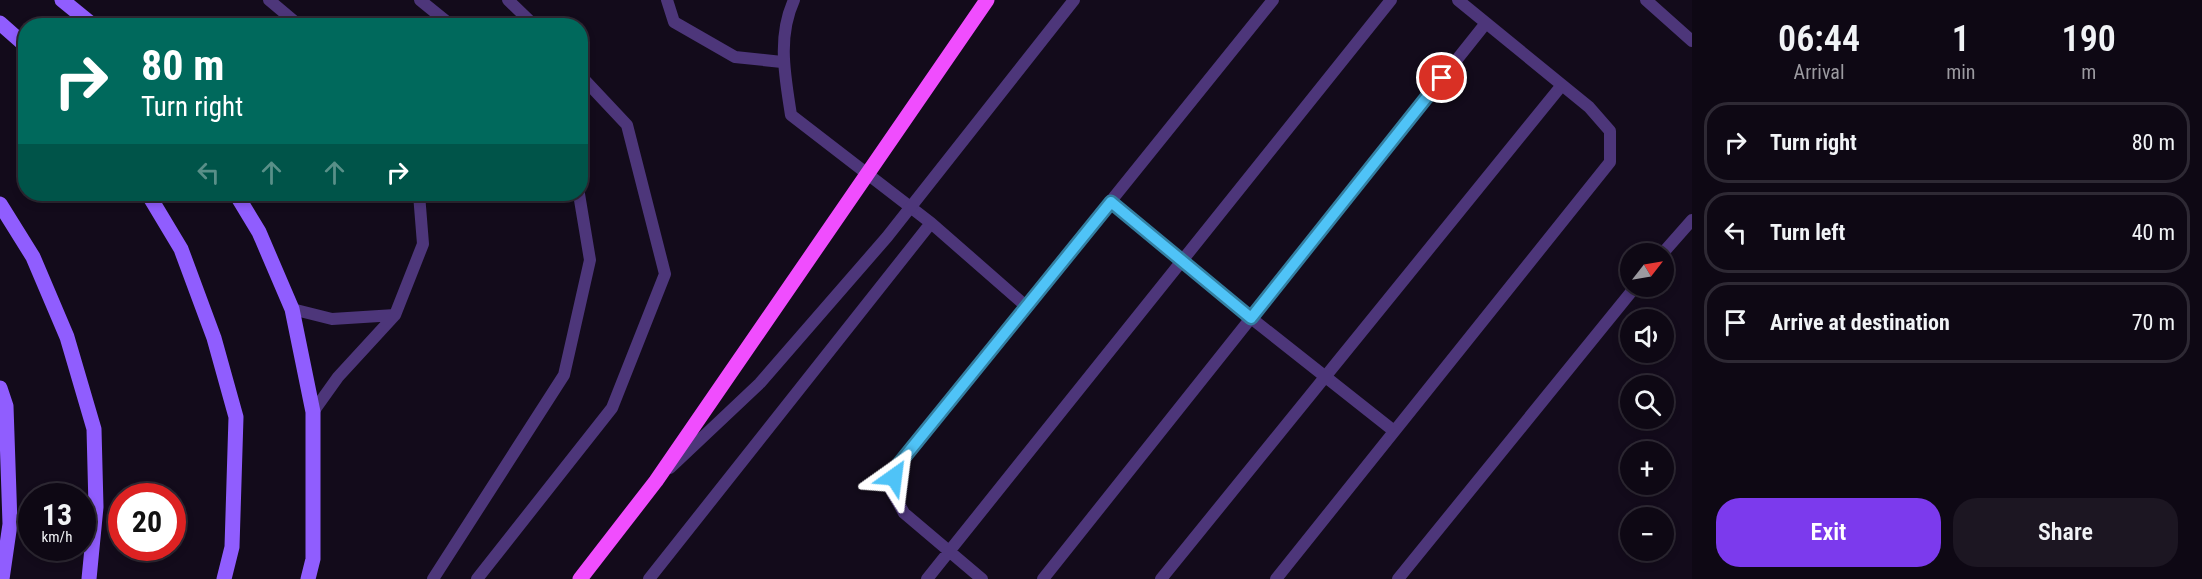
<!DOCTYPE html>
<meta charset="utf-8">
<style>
body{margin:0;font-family:"Roboto Condensed",sans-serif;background:#1c1622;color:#f1f3f6;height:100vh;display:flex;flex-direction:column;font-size:22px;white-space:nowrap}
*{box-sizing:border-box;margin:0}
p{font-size:20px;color:#9b9aa0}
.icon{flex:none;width:33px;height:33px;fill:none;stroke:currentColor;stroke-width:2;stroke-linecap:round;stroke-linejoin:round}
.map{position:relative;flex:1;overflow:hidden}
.drawer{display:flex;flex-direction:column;background:#0e0814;width:510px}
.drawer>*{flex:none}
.guide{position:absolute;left:18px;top:18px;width:570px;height:183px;border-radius:24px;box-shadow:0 3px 9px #0003,0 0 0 2px #2e2934;background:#00695c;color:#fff;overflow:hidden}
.needle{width:39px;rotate:59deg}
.buttons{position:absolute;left:1620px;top:243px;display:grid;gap:12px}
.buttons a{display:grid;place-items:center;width:54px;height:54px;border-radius:50%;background:#0e0814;box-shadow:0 3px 9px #0003,0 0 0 2px #2e2934;font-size:30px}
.speed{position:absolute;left:18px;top:483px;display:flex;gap:12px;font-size:30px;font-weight:700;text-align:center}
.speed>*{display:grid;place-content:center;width:78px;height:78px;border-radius:50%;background:#0e0814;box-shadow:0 3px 9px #0003,0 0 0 2px #2e2934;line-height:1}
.speed small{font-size:15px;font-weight:400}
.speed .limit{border:9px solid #d22;background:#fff;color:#111}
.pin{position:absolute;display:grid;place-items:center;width:51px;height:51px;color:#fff;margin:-26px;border:3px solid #fff;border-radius:50%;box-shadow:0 2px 6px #0007}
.me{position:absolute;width:66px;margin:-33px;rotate:31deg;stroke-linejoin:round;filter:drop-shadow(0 0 4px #0008)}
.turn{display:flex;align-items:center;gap:21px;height:126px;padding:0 24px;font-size:27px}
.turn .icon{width:78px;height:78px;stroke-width:2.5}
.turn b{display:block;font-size:42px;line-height:51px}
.lanes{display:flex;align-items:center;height:57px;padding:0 24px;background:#0003;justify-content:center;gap:30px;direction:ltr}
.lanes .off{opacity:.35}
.eta{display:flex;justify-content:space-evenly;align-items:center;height:102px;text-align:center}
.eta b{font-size:36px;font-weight:600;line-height:42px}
.primary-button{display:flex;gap:12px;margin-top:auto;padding:12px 24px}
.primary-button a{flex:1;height:69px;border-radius:24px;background:#7c3aed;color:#fff;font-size:24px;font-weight:600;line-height:69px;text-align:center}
.primary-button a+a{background:#1c1622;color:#f1f3f6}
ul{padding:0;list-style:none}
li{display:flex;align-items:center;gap:18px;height:81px;margin:0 12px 9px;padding:0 12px;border:3px solid #2e2934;border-radius:24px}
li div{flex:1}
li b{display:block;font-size:22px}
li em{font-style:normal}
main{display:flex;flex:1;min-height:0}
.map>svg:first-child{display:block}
</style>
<main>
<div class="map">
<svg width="1692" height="579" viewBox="0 0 1692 579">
<rect width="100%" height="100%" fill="#130b1b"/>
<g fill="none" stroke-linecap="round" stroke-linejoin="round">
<path stroke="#4d367a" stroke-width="12" d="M 269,0 L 300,26
M 420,0 L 452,26
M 508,0 L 535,26
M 667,0 L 674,22 L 735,57 L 782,62
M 794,0 C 777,37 785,76 791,115 L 931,223 L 1027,307
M 1646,0 L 1692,41
M 1111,202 L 1251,318 L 1394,431
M 1662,254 L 1692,220
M 292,309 L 332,319 L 395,315 L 338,377 L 313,412
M 395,315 L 423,244 L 419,194
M 433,579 L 564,375 L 590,260 L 579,194
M 477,579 L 612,408 L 665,274 L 627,125 L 580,75
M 649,579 L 931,223
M 927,579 L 1391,0
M 982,579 L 904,513 L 890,488 L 898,465 L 1273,0
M 1043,579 L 1486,23
M 1161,579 L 1562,85
M 1276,579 L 1610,162 L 1610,131 L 1589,107 L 1458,0
M 1398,579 L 1636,286"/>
<path stroke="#905dfe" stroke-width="15" d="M 62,0 L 94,26
M 0,23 L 26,46
M 148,194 L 181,249 L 214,338 L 236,417 L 232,547 L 224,579
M 236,194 L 259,232 L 292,309 L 313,412 L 313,559 L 308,579
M 0,204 L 33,257 L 67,337 L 94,429 L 96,507 L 89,579
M 0,388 L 6,406 L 10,524 L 2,579"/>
<path stroke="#4d367a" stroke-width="12" d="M 670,468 L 760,383 L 887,237 L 1074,0"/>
<path stroke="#f04dfe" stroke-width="15" d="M 580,579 L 656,481 L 987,0"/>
</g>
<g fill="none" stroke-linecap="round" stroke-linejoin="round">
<g stroke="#337fa1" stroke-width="15">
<path id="route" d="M 894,477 L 898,465 L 1111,202 L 1251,318 L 1442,78"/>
</g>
<use href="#route" stroke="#4fc3f7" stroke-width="10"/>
</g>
</svg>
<div class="buttons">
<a><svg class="needle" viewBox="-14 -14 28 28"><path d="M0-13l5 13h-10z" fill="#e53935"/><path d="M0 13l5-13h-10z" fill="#9b9aa0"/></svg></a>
<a><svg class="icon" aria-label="sound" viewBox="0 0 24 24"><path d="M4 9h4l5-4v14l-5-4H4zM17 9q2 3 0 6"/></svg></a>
<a><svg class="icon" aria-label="search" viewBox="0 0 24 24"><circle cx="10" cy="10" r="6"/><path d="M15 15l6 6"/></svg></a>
<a>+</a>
<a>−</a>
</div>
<div class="speed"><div>13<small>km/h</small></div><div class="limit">20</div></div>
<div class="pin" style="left:1442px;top:78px;background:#d93025"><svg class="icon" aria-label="arrive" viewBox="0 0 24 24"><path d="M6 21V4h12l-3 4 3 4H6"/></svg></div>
<svg class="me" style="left:894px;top:477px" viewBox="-20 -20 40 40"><path d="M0-17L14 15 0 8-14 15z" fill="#4fc3f7" stroke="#fff" stroke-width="4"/></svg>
<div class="guide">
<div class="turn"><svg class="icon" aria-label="right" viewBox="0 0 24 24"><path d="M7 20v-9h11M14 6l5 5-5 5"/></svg><div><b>80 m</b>Turn right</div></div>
<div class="lanes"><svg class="icon off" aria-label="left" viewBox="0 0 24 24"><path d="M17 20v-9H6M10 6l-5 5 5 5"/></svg><svg class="icon off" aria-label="ahead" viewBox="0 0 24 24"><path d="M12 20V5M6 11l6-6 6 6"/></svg><svg class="icon off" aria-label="ahead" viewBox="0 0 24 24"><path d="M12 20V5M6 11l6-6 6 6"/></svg><svg class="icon" aria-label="right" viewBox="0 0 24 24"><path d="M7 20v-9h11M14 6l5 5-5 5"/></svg></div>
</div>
</div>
<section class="drawer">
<div class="eta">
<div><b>06:44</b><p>Arrival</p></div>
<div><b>1</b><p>min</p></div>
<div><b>190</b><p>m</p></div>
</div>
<ul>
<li><svg class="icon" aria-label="right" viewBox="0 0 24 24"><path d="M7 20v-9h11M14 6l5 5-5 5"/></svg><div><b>Turn right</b></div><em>80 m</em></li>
<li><svg class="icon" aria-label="left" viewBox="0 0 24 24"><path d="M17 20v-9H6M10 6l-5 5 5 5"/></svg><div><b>Turn left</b></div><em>40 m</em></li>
<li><svg class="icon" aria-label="arrive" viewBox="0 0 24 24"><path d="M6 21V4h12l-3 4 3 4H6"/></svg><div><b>Arrive at destination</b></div><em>70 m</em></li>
</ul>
<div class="primary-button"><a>Exit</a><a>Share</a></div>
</section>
</main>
